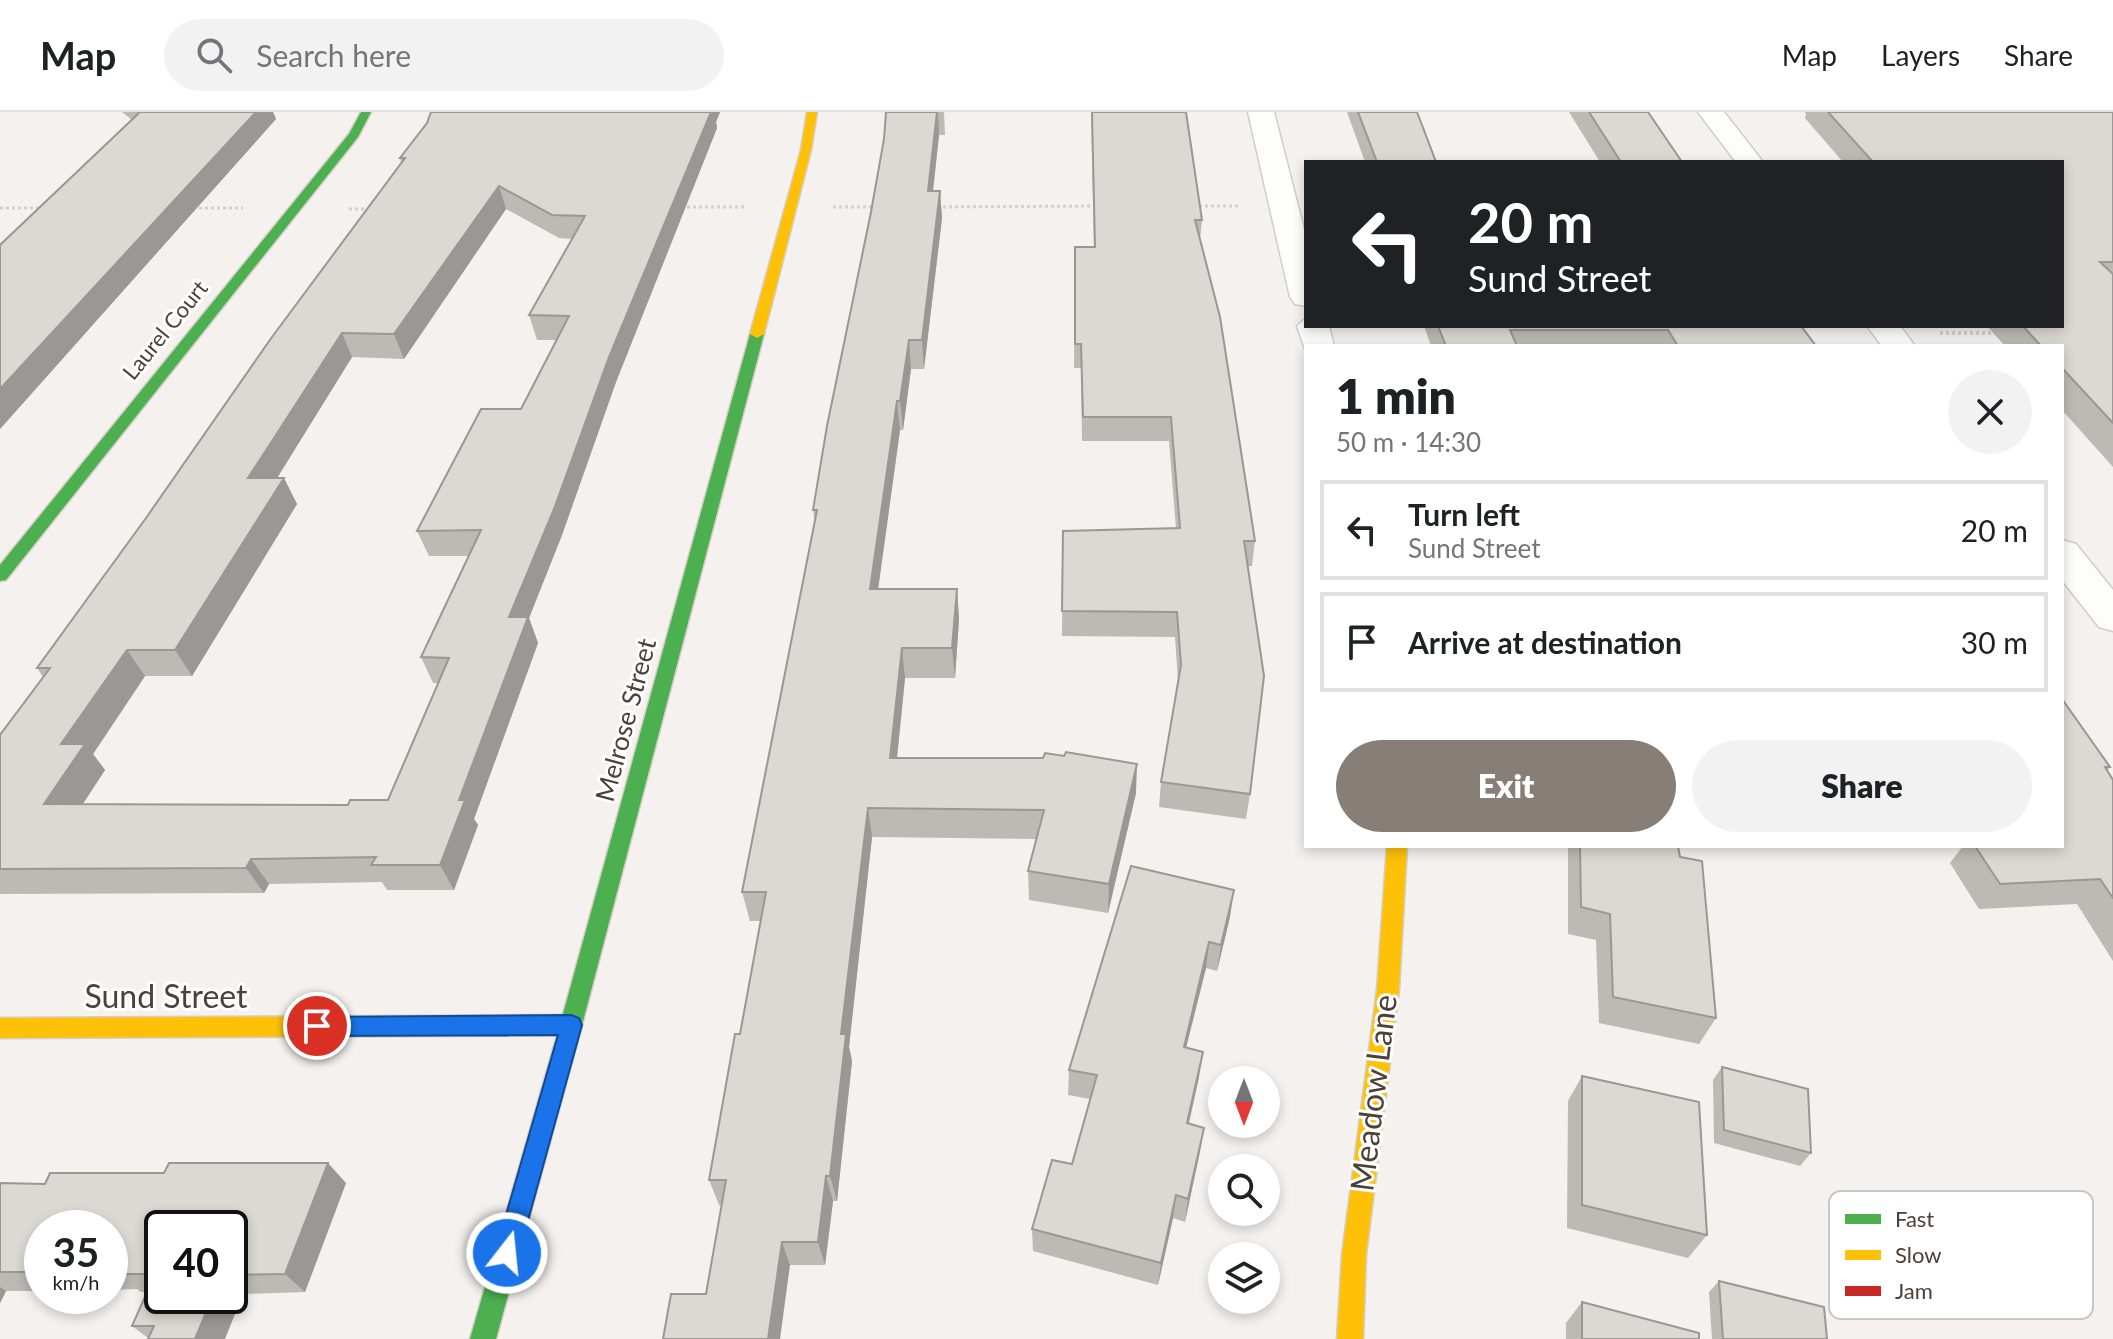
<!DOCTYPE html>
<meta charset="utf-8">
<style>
body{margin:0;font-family:Lato,sans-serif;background:#f2f2f2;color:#202124;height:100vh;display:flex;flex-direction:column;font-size:30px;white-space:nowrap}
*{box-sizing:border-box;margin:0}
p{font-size:26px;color:#757577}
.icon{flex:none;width:44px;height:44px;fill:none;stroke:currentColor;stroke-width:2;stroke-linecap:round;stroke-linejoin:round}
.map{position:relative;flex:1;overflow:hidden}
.panel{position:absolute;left:1304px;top:232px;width:760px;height:504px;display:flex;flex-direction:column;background:#fff;border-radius:0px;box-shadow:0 4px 12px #0003}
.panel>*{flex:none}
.top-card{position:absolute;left:1304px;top:48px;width:760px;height:168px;border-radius:0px;box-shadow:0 4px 12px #0003;background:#202124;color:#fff;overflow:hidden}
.needle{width:52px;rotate:180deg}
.buttons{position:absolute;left:1208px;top:954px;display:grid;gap:16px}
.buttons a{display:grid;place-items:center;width:72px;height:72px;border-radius:50%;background:#fff;box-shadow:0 4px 12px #0003;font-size:40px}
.speed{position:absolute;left:24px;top:1098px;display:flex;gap:16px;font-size:40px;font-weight:700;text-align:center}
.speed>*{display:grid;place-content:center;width:104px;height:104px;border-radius:50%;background:#fff;box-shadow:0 4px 12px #0003;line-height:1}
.speed small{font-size:20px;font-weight:400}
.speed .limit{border:4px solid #111;border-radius:12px;background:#fff;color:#111}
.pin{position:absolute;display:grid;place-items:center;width:68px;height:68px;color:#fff;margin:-34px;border:4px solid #fff;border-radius:50%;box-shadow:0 2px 8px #0007}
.me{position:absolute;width:88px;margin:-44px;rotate:16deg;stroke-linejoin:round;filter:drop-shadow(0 0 6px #0008)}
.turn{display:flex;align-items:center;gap:28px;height:168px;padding:0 32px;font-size:36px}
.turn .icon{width:104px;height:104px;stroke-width:2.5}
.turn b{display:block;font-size:56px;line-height:68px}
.round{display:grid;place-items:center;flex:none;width:84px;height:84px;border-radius:42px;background:#f2f2f2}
.summary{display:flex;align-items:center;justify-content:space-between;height:136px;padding:0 32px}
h1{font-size:48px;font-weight:800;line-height:60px}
.action{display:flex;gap:16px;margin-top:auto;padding:16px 32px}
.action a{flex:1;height:92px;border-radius:48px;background:#877e77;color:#fff;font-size:32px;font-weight:800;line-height:92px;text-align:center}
.action a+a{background:#f2f2f2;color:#202124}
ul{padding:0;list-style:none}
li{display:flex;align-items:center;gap:24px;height:100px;margin:0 16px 12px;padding:0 16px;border:4px solid #e0e0e0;border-radius:0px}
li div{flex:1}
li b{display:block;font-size:30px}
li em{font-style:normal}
header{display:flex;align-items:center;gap:48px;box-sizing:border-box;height:112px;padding:0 40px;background:#fff;border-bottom:2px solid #e0e0e0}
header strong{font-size:38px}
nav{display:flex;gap:44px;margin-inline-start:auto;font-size:28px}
.search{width:560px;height:72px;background:#f2f2f2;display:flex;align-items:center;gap:20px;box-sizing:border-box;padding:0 28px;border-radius:44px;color:#757577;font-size:30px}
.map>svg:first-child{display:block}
</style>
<header>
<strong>Map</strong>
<div class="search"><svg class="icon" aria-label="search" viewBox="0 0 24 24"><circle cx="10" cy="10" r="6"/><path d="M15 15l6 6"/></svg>Search here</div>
<nav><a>Map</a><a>Layers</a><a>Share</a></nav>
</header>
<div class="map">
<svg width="2113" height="1227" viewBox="0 0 2113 1227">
<rect width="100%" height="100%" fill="#f4f1ee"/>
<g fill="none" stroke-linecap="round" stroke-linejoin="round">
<g stroke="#d1cdca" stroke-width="3">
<path id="street" d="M 1248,0 L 1274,0 L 1306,125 L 1306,194 L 1295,192 L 1290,185 Z
M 1698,0 L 1724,0 L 1763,50 L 1736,50 Z
M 1306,206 L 1306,214 L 1329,214 L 1334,234 L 1306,234 L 1306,240 L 1297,214 Z
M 1867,214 L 1900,214 L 1915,234 L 1882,234 Z
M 2062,428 L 2076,432 L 2113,478 L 2113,519 L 2099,515 L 2062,468 Z"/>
</g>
<g stroke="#d6cec5" stroke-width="3">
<path id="fast" d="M 361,0 L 371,0 L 358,25 L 6,468 L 0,469 L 0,453 L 349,22 Z
M 757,218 L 764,222 L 582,913 L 496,1227 L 470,1227 L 560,913 L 750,222 Z"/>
</g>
<g stroke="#d6cec5" stroke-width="3">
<path id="slow" d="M 807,0 L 817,0 L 811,38 L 764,222 L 757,226 L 750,222 L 801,38 Z
M 1387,734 L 1407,734 L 1399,877 L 1366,1143 L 1363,1227 L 1337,1227 L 1342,1143 L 1377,877 Z
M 419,904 L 427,907 L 430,914 L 427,921 L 419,924 L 0,926 L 0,906 Z"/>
</g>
<g stroke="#d6cec5" stroke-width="3">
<path id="jam" d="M 571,903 L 579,906 L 582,913 L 579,920 L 571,923 L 419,924 L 411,921 L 408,914 L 411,907 L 419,904 Z"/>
</g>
<path stroke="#d4d0cc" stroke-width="3" stroke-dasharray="3 3" stroke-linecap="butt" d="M 1193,94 L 1239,94
M 681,95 L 747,95
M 833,95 L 875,95
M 937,95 L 1099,94
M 0,96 L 43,96
M 193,96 L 243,96
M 349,97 L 371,97"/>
<path stroke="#d4d0cc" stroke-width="4" stroke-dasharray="3 3" stroke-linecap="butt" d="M 1940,221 L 1996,221"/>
<use href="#street" fill="#fdfdfc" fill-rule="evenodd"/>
<use href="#fast" fill="#4caf50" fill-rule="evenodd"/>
<use href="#slow" fill="#ffc107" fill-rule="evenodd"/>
<use href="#jam" fill="#c62828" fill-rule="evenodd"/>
</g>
<path fill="#bdbab5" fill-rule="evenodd" d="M 122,0 L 273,0 L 276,7 L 0,317 L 0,133 L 132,8 Z
M 431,0 L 720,0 L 716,10 L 717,16 L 616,270 L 562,423 L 529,506 L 538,531 L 474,707 L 478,713 L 454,778 L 387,778 L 382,770 L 269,772 L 264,781 L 0,782 L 0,623 L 43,565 L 37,556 L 146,406 L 401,50 L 400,46 L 427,11 ZM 506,97 L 559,126 L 572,127 L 529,203 L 537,228 L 556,228 L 521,297 L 417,419 L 429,444 L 468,444 L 421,545 L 433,571 L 438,571 L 388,688 L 348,693 L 82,692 L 105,658 L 93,642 L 145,564 L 192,564 L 297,392 L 277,366 L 352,245 L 404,247 Z
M 886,0 L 944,0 L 945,23 L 939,23 L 933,79 L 940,79 L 942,106 L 924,257 L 911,257 L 903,318 L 900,318 L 878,477 L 957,477 L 959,507 L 955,566 L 905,566 L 897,646 L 1136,681 L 1108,801 L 1029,788 L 1028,759 L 1036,727 L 872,725 L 849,935 L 852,949 L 837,1089 L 833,1089 L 825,1153 L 790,1153 L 706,1182 L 722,1093 L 719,1093 L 709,1068 L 740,922 L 761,809 L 750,809 L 742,780 L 815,411 L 813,398 L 871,100 L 884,27 Z
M 1091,0 L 1186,0 L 1202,108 L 1200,128 L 1255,429 L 1252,454 L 1247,454 L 1250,682 L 1246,707 L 1159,695 L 1161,670 L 1178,570 L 1175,525 L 1062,524 L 1063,419 L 1176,417 L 1169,329 L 1082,329 L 1081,256 L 1074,256 L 1075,135 L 1094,135 Z
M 1347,0 L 1417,0 L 1436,50 L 1365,50 Z
M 1569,0 L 1648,0 L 1682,50 L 1600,50 Z
M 1805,0 L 2113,0 L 2113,355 L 2062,298 L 2062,234 L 2005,234 L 1987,214 L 2062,214 L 2062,50 L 1843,50 L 1805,6 L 1806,2 Z
M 1424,214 L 1801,214 L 1816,234 L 1431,234 Z
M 2062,587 L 2110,655 L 2107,659 L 2113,668 L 2113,849 L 2077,792 L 1979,797 L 1950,751 L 1963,734 L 2062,734 Z
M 1568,734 L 1678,734 L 1716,906 L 1699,932 L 1599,911 L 1596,828 L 1568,822 Z
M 1230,805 L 1217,859 L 1206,856 L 1186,935 L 1199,965 L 1189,1012 L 1204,1016 L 1185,1110 L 1173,1106 L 1158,1173 L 1033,1139 L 1032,1117 L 1072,1052 L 1090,987 L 1068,983 L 1069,958 Z
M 1722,955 L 1811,1041 L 1800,1054 L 1714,1031 L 1713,968 Z
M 1582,964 L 1707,1123 L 1688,1146 L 1567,1116 L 1568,989 Z
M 0,1071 L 45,1072 L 346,1071 L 305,1180 L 243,1182 L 148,1226 L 132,1214 L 147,1180 L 141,1180 L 137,1177 L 110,1178 L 110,1116 L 42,1116 L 42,1179 L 6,1179 L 0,1191 ZM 230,1116 L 230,1184 L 162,1184 Z
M 1719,1169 L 1827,1227 L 1712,1227 L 1709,1180 Z
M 1582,1190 L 1699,1227 L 1566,1227 L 1566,1211 Z"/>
<path fill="#9a9794" d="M 256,0 L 273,0 L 276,7 L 0,317 L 0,277 Z
M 711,0 L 720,0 L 716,10 L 717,16 L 616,270 L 562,423 L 529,506 L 538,531 L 474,707 L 478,713 L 454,778 L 440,753 L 459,688 L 509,505 L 609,245 Z
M 938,0 L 939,23 L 930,106 L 928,79 Z
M 499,74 L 506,97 L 404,247 L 394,222 Z
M 940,79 L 942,106 L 924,257 L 922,228 Z
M 342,221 L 352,245 L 261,392 L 248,366 Z
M 909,228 L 911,257 L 903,318 L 900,289 Z
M 897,289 L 900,318 L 874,507 L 870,477 Z
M 284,366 L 297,392 L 192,564 L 175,538 Z
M 957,477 L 959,507 L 955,566 L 952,536 Z
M 902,536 L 905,566 L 894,675 L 890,646 Z
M 127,538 L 145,564 L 93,642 L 105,658 L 66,718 L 44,692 L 61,632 Z
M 1137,652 L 1136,681 L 1108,801 L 1109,772 Z
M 868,696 L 872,725 L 849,935 L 852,949 L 837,1089 L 830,1064 L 841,922 Z
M 251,747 L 269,772 L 264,781 L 246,756 Z
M 1234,778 L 1230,805 L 1217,859 L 1221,833 Z
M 1209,830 L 1206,856 L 1180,960 L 1184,935 Z
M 1203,940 L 1199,965 L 1183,1035 L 1187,1011 Z
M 1204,1016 L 1200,1040 L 1185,1110 L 1188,1087 Z
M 328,1051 L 346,1071 L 305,1180 L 285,1162 Z
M 826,1064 L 833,1089 L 825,1153 L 818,1130 Z
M 1176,1083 L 1173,1106 L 1158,1173 L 1161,1151 Z
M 782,1130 L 790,1153 L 780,1227 L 768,1227 Z
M 230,1170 L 243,1182 L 225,1227 L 195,1227 L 213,1184 L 230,1184 Z
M 0,1175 L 6,1179 L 0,1191 Z"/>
<path fill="#dcd8d3" stroke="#9a9794" stroke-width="2" fill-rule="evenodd" d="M 138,0 L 256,0 L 0,277 L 0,133 L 139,1 Z
M 431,0 L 711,0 L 609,245 L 554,397 L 509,505 L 528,505 L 459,688 L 465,688 L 440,753 L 371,753 L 376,745 L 251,747 L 246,756 L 0,757 L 0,623 L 50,556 L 37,556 L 146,406 L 272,225 L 405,46 L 400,46 L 427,11 ZM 499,74 L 552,103 L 585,104 L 529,203 L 569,204 L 521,297 L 481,297 L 417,419 L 481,418 L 421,545 L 449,546 L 388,688 L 350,688 L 348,693 L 44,692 L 85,632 L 61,632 L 127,538 L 175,538 L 284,366 L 248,366 L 342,221 L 394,222 Z
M 886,0 L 937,0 L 928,79 L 940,79 L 922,228 L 909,228 L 900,289 L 897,289 L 870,477 L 957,477 L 952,536 L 902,536 L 890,646 L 1043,646 L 1045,641 L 1064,644 L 1066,640 L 1137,652 L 1109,772 L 1028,759 L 1044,698 L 868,696 L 841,922 L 846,922 L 830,1064 L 826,1064 L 818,1130 L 782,1130 L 768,1227 L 663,1227 L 671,1182 L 706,1182 L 726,1068 L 709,1068 L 735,922 L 740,922 L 766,780 L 742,780 L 817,398 L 813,398 L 827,314 L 871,100 L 884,27 Z
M 1092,0 L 1186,0 L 1202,108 L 1195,108 L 1220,205 L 1255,429 L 1244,429 L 1264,564 L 1250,682 L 1161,670 L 1181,553 L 1177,500 L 1062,499 L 1063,419 L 1180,416 L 1171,305 L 1083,305 L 1081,232 L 1075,232 L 1075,135 L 1095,135 Z
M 1358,0 L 1417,0 L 1436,50 L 1377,50 Z
M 1589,0 L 1648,0 L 1682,50 L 1621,50 Z
M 1828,0 L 2113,0 L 2113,150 L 2100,150 L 2113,162 L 2113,311 L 2062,256 L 2062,234 L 2041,234 L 2023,214 L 2062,214 L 2062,50 L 1873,50 Z
M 1438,214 L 1801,214 L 1816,234 L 1678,234 L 1668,218 L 1510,218 L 1517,234 L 1446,234 Z
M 2062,587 L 2110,655 L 2105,655 L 2113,668 L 2113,786 L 2100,767 L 2000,772 L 1975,734 L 2062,734 Z
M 1580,734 L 1678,734 L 1680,745 L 1702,749 L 1716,906 L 1613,885 L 1610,802 L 1581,795 Z
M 1131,754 L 1234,778 L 1221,833 L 1209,830 L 1184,935 L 1203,940 L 1187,1011 L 1204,1016 L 1188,1087 L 1176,1083 L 1161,1151 L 1032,1117 L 1052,1048 L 1072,1052 L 1097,963 L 1069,958 Z
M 1722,955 L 1808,977 L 1811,1041 L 1724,1018 Z
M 1582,964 L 1699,990 L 1707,1123 L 1582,1093 Z
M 169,1051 L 328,1051 L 285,1162 L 230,1163 L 230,1116 L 162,1116 L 162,1184 L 213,1184 L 195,1227 L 148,1227 L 154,1214 L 132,1214 L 155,1162 L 117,1162 L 118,1159 L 110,1159 L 110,1116 L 42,1116 L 42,1160 L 0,1160 L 0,1071 L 45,1072 L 50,1061 L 164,1061 Z
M 1719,1169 L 1824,1195 L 1827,1227 L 1723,1227 Z
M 1582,1190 L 1699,1221 L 1699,1227 L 1582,1227 Z"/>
<path fill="#1a73e8" stroke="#114b97" stroke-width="2" d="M 571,903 L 579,906 L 582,913 L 519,1141 L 516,1150 L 507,1154 L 498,1150 L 495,1141 L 558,923 L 317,924 L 310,921 L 306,914 L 310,907 L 317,905 Z"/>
<g text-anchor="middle" stroke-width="6" stroke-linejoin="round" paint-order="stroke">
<g font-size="22" fill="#4c4037" stroke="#fff">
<text transform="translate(165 218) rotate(-51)" y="8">Laurel Court</text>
</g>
<g font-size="26" fill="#4c4037" stroke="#fff">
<text transform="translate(626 608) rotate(-75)" y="9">Melrose Street</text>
</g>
<g font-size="32" fill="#4c4037" stroke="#fff">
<text x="166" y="896">Sund Street</text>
<text transform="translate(1374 981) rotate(-83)" y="11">Meadow Lane</text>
</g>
</g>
<rect x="1829" y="1079" width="264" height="128" rx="12" fill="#fff" stroke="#c9c6c3" stroke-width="2"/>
<rect x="1845" y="1102" width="36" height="10" fill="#4caf50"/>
<rect x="1845" y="1138" width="36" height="10" fill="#ffc107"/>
<rect x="1845" y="1174" width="36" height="10" fill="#c62828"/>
<g font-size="22" fill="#4c4037">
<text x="1895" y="1115">Fast</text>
<text x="1895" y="1151">Slow</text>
<text x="1895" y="1187">Jam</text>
</g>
</svg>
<div class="buttons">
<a><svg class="needle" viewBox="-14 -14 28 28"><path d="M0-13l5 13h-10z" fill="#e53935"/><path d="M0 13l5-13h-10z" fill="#757577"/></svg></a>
<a><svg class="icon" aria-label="search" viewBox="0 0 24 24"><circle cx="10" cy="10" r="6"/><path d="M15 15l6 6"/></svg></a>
<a><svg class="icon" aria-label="layers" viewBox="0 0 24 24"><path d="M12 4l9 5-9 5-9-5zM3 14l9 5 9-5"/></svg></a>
</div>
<div class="speed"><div>35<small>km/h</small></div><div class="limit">40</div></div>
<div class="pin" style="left:317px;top:914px;background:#d93025"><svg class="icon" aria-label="arrive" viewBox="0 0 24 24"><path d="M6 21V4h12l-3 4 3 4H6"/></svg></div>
<svg class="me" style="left:507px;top:1141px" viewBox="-20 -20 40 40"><circle r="17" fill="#1a73e8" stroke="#fff" stroke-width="3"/><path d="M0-11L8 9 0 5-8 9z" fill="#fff"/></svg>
<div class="top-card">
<div class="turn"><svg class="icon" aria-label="left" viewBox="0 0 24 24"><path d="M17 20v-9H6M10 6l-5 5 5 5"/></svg><div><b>20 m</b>Sund Street</div></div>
</div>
<section class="panel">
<div class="summary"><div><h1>1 min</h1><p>50 m · 14:30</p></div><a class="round"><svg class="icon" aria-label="close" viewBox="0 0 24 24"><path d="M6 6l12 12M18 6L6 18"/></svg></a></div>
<ul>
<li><svg class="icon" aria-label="left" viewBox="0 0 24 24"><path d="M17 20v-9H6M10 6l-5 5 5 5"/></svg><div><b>Turn left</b><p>Sund Street</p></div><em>20 m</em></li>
<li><svg class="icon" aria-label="arrive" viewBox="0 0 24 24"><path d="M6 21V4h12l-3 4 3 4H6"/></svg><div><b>Arrive at destination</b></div><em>30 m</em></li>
</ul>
<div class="action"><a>Exit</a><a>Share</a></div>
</section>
</div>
